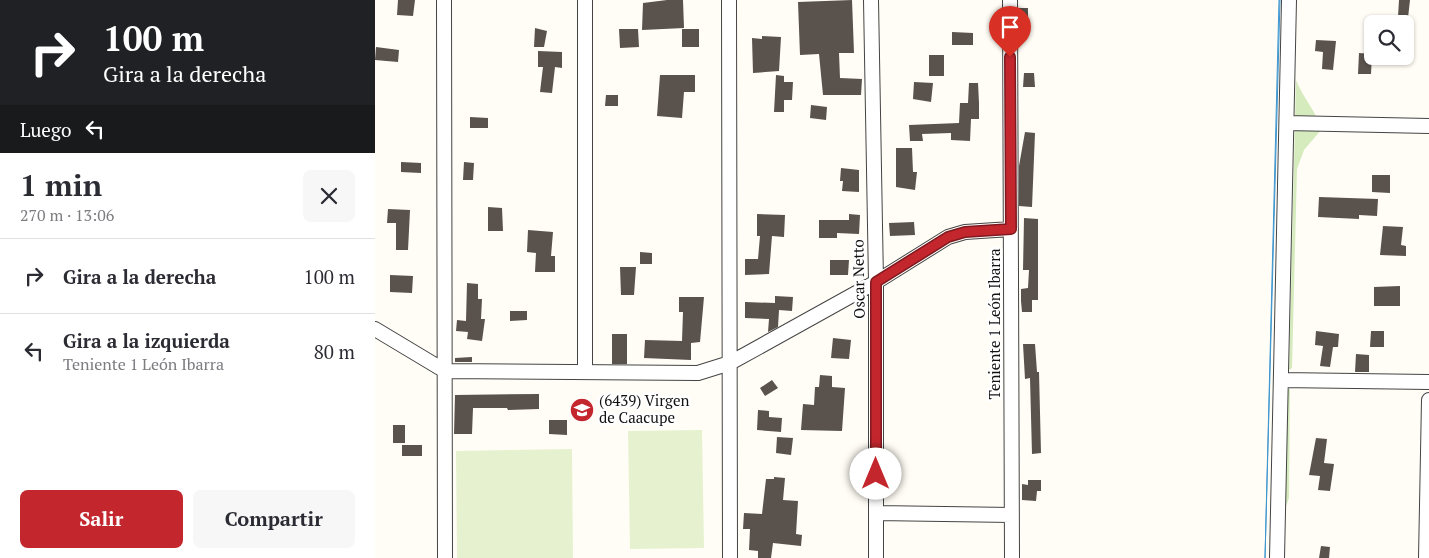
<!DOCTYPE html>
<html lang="es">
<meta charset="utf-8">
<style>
body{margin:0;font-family:"PT Serif",serif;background:#f7f7f7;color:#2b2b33;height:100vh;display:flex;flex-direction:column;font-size:19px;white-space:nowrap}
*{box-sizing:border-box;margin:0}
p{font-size:16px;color:#7c7c81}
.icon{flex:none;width:28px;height:28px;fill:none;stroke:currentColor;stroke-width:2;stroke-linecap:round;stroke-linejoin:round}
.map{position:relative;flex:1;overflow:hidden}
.sheet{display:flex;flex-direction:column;background:#fff;width:375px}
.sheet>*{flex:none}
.guide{background:#202124;color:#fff;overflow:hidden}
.buttons{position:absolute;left:989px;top:15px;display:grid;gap:10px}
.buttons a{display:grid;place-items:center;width:50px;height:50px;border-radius:8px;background:#fff;box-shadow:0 1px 4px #0004;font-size:25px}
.pin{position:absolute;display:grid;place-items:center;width:42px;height:42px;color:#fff;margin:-51px -21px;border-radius:50% 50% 50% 0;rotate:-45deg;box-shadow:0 0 5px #0007}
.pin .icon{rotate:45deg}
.me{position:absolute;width:55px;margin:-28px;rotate:0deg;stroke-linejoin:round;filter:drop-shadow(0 0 4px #0008)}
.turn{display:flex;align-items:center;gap:18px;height:105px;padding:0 20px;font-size:22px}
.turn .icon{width:65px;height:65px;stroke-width:2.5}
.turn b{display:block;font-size:35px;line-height:42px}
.then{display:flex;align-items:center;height:48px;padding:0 20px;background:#0003;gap:10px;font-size:19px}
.round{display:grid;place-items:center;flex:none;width:52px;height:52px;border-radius:8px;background:#f7f7f7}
.summary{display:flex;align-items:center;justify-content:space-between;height:85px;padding:0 20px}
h1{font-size:30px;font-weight:700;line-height:38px}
.button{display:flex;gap:10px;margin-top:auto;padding:10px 20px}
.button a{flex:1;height:58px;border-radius:8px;background:#c4262e;color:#fff;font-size:20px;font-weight:700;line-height:58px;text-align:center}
.button a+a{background:#f7f7f7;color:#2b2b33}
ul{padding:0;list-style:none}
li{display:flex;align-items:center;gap:15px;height:75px;padding:0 20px;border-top:1px solid #e1e1e2}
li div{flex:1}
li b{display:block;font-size:19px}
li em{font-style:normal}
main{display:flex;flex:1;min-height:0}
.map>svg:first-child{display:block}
</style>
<main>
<section class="sheet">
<div class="guide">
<div class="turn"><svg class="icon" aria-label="right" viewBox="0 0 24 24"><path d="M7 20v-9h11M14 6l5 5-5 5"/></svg><div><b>100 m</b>Gira a la derecha</div></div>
<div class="then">Luego<svg class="icon" aria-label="left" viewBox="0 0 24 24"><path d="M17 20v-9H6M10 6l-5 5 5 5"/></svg></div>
</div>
<div class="summary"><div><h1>1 min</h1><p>270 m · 13:06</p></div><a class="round"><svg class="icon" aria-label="close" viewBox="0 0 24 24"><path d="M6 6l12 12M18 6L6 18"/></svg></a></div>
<ul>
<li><svg class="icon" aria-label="right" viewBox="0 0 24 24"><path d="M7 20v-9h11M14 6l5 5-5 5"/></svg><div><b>Gira a la derecha</b></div><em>100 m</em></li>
<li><svg class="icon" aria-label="left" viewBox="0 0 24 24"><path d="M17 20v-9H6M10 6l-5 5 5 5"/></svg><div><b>Gira a la izquierda</b><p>Teniente 1 León Ibarra</p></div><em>80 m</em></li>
</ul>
<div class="button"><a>Salir</a><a>Compartir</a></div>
</section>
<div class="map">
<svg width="1054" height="558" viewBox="0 0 1054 558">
<rect width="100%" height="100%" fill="#fffdf5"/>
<path fill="#d5ebbd" d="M 921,80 C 928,98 942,112 946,130 L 929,150 L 922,169 L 917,368 L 914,370 Z
M 915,389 L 914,498 L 910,509 L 912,390 Z"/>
<path fill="#e6f2cf" d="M 327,430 L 329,548 L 255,549 L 253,431 Z
M 197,449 L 198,558 L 82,558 L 81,451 Z"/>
<path fill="#b9e0f7" stroke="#3f96cf" d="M 904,0 L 905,0 L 890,558 Z"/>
<path fill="#5a524d" d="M 23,0 L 40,0 L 38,16 L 22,15 Z
M 292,0 L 308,0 L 309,28 L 267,30 L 268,3 Z
M 477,0 L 479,53 L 464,53 L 465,78 L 487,79 L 486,95 L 448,95 L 444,54 L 425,55 L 423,2 Z
M 1024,0 L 1035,0 L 1033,18 L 1023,17 Z
M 644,8 L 653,8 L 653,20 L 644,20 Z
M 160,28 L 172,31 L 169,47 L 159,47 Z
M 244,29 L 263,29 L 264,47 L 245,48 Z
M 307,29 L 324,29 L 324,47 L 307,47 Z
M 577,32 L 598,33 L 598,45 L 577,45 Z
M 387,36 L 406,37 L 404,71 L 378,73 L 377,38 L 387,39 Z
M 941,40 L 961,41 L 958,70 L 947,69 L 948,52 L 940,51 Z
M 1,47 L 24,50 L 23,62 L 0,60 Z
M 163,51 L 187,52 L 187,68 L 180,67 L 177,93 L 165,92 L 168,67 L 163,67 Z
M 984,53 L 997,54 L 996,74 L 983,74 Z
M 554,55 L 569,55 L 569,76 L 554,76 Z
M 649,73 L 659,73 L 660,87 L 648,87 Z
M 285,75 L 320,75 L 320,92 L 309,92 L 307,118 L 282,116 Z
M 401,75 L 409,76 L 409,82 L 418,82 L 417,100 L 409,100 L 409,112 L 399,112 Z
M 539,82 L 558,83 L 556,102 L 538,99 Z
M 594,83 L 603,83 L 604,103 L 604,119 L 596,119 L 595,141 L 576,140 L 576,133 L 547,134 L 548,141 L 535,141 L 534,125 L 584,123 L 585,103 L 593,103 Z
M 231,95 L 243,95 L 243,106 L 230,106 Z
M 436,105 L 452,107 L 451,120 L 435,118 Z
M 95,117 L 113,118 L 113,128 L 95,128 Z
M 650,132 L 660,133 L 657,207 L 644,206 L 644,166 Z
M 521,148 L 537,148 L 538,172 L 542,172 L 540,190 L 521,187 Z
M 26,162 L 46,163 L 46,173 L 26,172 Z
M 89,162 L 99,163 L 98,180 L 88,180 Z
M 466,168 L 484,170 L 484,192 L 467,191 L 468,181 L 465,181 Z
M 997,175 L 1015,175 L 1015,193 L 997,192 Z
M 944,197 L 1003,199 L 1002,216 L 984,215 L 984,219 L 943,217 Z
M 113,207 L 127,208 L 128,231 L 113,231 Z
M 13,209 L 35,210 L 33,250 L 21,250 L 21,223 L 12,223 Z
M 382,214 L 410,215 L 409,237 L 397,236 L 394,274 L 370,275 L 370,259 L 383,259 L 385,236 L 382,236 Z
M 474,214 L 485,215 L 484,234 L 462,233 L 462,238 L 444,238 L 444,220 L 474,220 Z
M 649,218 L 663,219 L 663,300 L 657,300 L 657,312 L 647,312 L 646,301 L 646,289 L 653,288 L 654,270 L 648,270 Z
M 539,222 L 540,235 L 515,236 L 514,223 Z
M 1008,226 L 1028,227 L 1026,245 L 1031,246 L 1031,256 L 1005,255 Z
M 153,230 L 178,232 L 176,256 L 180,256 L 180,272 L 160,272 L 161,253 L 152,252 Z
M 265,252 L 277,253 L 277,264 L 265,264 Z
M 455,260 L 474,260 L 473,275 L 455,275 Z
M 245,267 L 261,267 L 259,295 L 246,295 Z
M 15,275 L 38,276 L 37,293 L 15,292 Z
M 92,283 L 103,284 L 103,299 L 107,299 L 106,319 L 110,319 L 107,341 L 92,339 L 93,332 L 81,331 L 82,320 L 91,321 Z
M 1025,286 L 1025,306 L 999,306 L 999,287 Z
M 400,296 L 418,297 L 417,311 L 404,310 L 403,327 L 393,332 L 394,319 L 370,318 L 370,302 L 400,303 Z
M 304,297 L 329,297 L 325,342 L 316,343 L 316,360 L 269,358 L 270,340 L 307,341 L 308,312 L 304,312 Z
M 135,311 L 152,311 L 152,320 L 135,321 Z
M 941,331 L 964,334 L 963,347 L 958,347 L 955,367 L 945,366 L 948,346 L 940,345 Z
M 996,331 L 1009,331 L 1009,347 L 995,347 Z
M 237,334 L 252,334 L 252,364 L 237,364 Z
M 458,338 L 476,340 L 474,359 L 456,358 Z
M 648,344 L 660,344 L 662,372 L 664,372 L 666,453 L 657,454 L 655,378 L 650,379 Z
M 981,354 L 994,355 L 994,372 L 980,372 Z
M 97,357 L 97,362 L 80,362 L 80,358 Z
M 445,375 L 457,376 L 457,387 L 470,388 L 467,431 L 426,430 L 428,404 L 439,405 L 440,387 L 444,387 Z
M 397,380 L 403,388 L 390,396 L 385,388 Z
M 164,394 L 164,409 L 133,410 L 132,408 L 98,408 L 97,434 L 79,434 L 80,395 Z
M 383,410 L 394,411 L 394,417 L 407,418 L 406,432 L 382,430 Z
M 174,420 L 192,420 L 192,435 L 174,434 Z
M 18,425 L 30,425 L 30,443 L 18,443 Z
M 402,437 L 418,438 L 416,455 L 401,453 Z
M 941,438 L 952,439 L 949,463 L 959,464 L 955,491 L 943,490 L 945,476 L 934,475 Z
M 27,445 L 47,445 L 47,456 L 27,456 Z
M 399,477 L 410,478 L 408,500 L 423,501 L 421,534 L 427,535 L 426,546 L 398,543 L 396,558 L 383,558 L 383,551 L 374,550 L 375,529 L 368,529 L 369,513 L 387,514 L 391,479 L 399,479 Z
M 653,480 L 666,480 L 666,491 L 662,491 L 661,501 L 647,500 L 647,484 L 653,485 Z
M 946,546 L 955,547 L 954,558 L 944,558 Z"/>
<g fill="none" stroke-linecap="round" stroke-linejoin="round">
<g stroke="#444" stroke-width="16">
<path id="street" d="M 69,0 L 70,558
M 210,0 L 210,372
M 354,0 L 355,558
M 496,0 L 501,282 L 501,558
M 635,0 L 637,558
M 912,123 L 1054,126
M 0,329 L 70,371 L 323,373 L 355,363 L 501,282 L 573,237 L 590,232 L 636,229
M 906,380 L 1054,382
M 501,513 L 637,515
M 902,558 L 914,0
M 1051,558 L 1054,400"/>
</g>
<use href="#street" stroke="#fff" stroke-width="14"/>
</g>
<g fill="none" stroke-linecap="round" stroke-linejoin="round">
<g stroke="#7f191e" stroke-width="12">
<path id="route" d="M 501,474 L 501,282 L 573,237 L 590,232 L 636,229 L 635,57"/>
</g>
<use href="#route" stroke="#c4262e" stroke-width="9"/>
</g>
<defs>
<g id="school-disc" transform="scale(1.25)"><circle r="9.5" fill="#c4262e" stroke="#fff"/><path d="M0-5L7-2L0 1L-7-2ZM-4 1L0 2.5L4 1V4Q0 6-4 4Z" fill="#fff"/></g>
</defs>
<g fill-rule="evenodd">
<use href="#school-disc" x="207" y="410"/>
</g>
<g text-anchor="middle" stroke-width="5" stroke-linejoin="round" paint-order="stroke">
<g font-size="15" fill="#111" stroke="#fff">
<text transform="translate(484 279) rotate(-91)" y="5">Oscar Netto</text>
<text transform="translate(620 324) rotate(-90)" y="5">Teniente 1 León Ibarra</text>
</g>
<g font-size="15" fill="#111" stroke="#fff" text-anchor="start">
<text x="224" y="406">(6439) Virgen<tspan x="224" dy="17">de Caacupe</tspan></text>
</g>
</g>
</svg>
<div class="buttons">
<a><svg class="icon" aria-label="search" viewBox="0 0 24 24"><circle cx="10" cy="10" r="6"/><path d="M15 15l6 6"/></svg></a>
</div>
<div class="pin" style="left:635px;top:57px;background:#d93025"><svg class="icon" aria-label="arrive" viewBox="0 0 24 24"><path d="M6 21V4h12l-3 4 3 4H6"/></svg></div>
<svg class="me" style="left:501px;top:474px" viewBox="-20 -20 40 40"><circle r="19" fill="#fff"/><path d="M0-13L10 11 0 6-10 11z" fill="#c4262e"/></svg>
</div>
</main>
